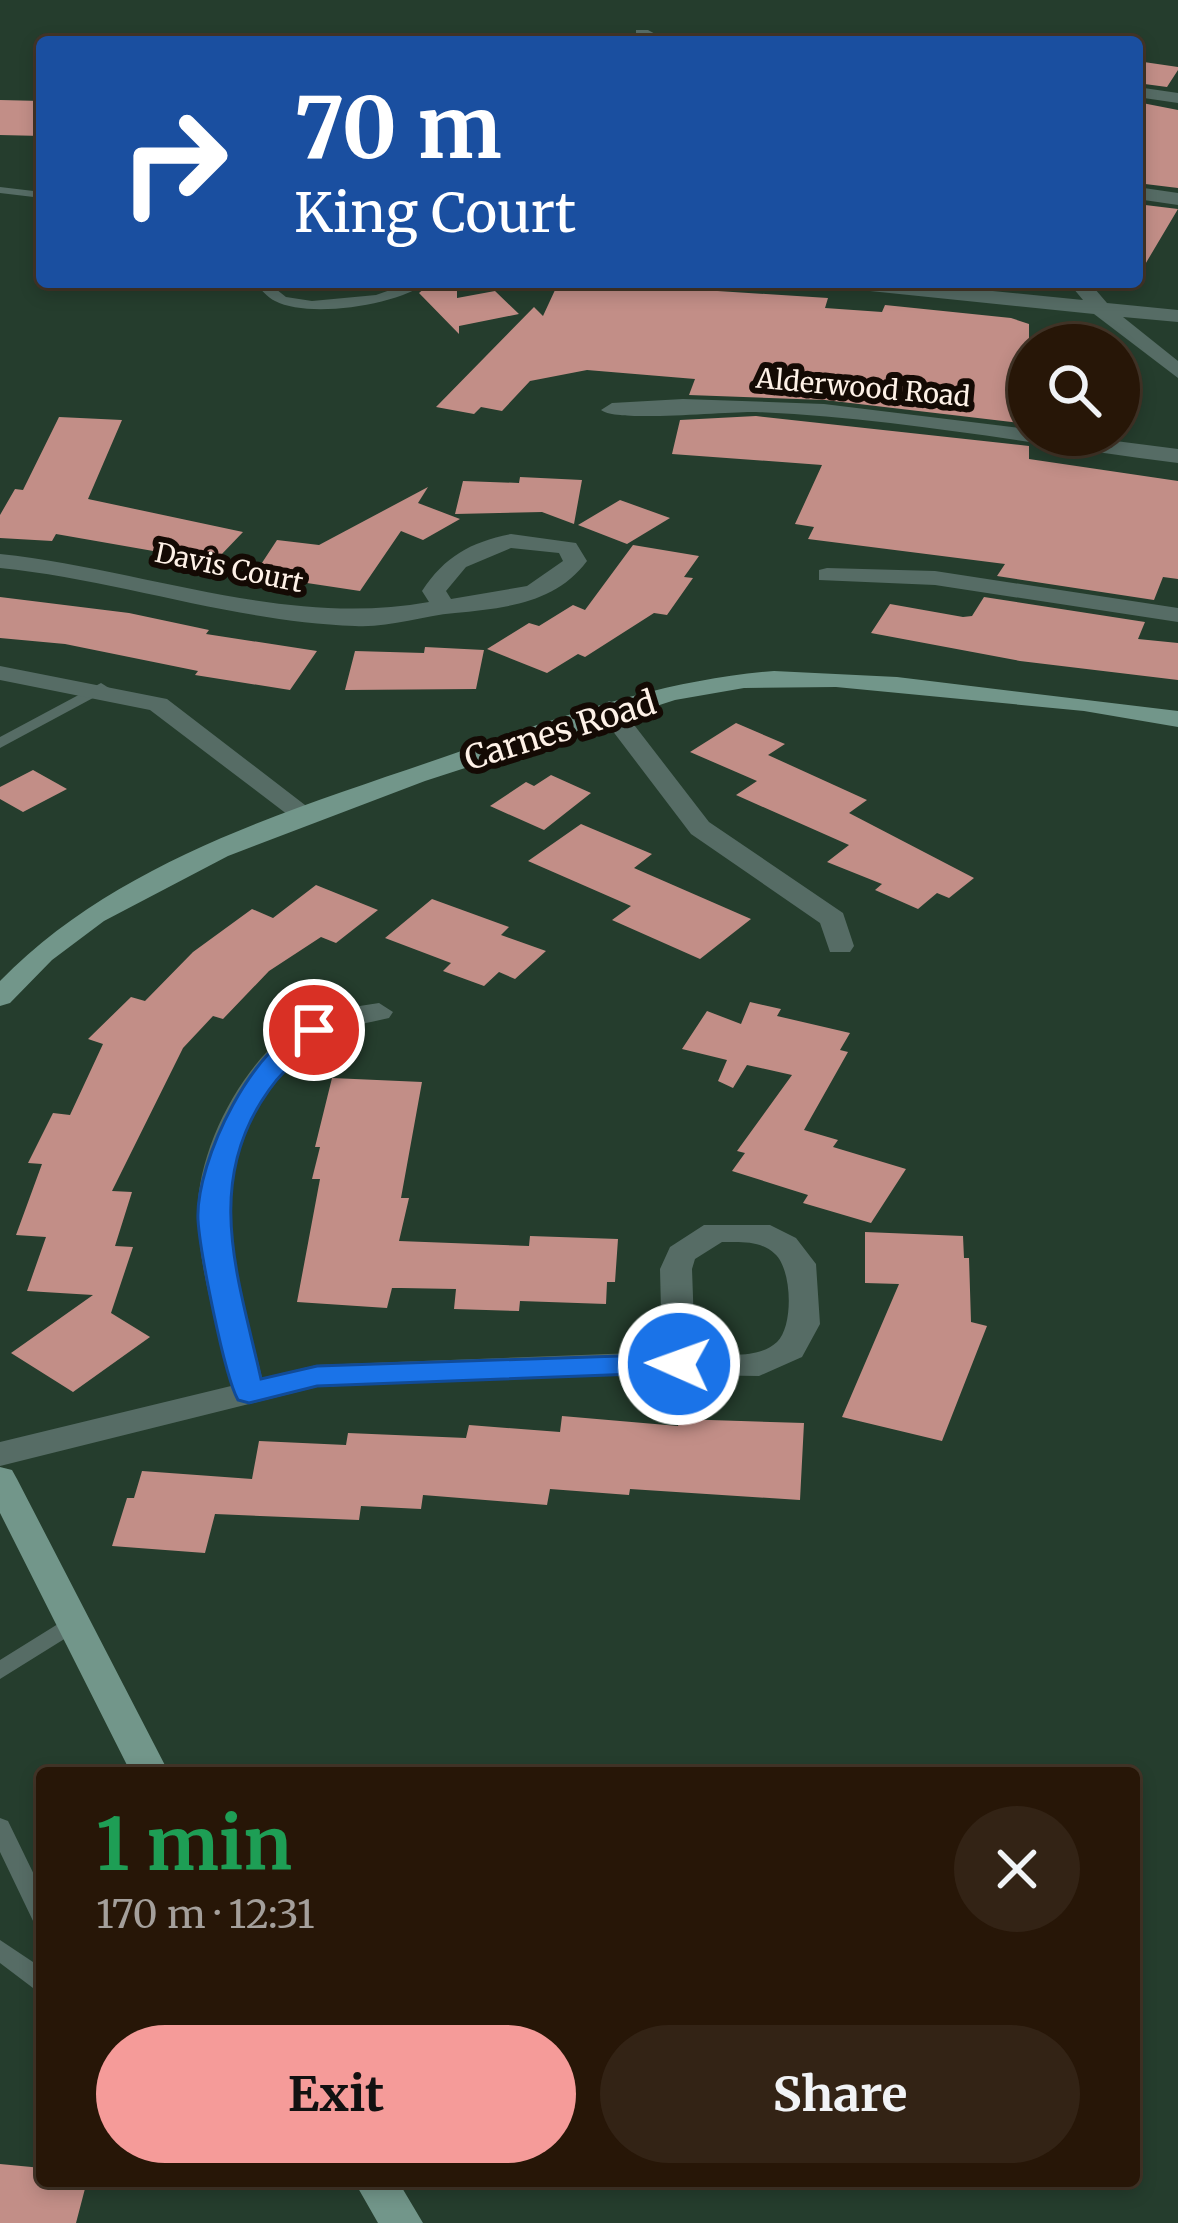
<!DOCTYPE html>
<meta charset="utf-8">
<style>
body{margin:0;font-family:Merriweather,serif;background:#332315;color:#f1f3f6;height:100vh;display:flex;flex-direction:column;font-size:45px;white-space:nowrap}
*{box-sizing:border-box;margin:0}
p{font-size:39px;color:#a49f9b}
.icon{flex:none;width:66px;height:66px;fill:none;stroke:currentColor;stroke-width:2;stroke-linecap:round;stroke-linejoin:round}
.map{position:relative;flex:1;overflow:hidden}
.drawer{position:absolute;left:36px;top:1767px;width:1104px;height:420px;display:flex;flex-direction:column;background:#271607;border-radius:12px;box-shadow:0 6px 18px #0003,0 0 0 3px #433528}
.drawer>*{flex:none}
.banner{position:absolute;left:36px;top:36px;width:1107px;height:252px;border-radius:12px;box-shadow:0 6px 18px #0003,0 0 0 3px #433528;background:#1a4fa0;color:#fff;overflow:hidden}
.controls{position:absolute;left:1008px;top:324px;display:grid;gap:24px}
.controls a{display:grid;place-items:center;width:132px;height:132px;border-radius:50%;background:#271607;box-shadow:0 6px 18px #0003,0 0 0 3px #433528;font-size:60px}
.pin{position:absolute;display:grid;place-items:center;width:102px;height:102px;color:#fff;margin:-51px;border:6px solid #fff;border-radius:50%;box-shadow:0 3px 12px #0007}
.me{position:absolute;width:132px;margin:-66px;rotate:272deg;stroke-linejoin:round;filter:drop-shadow(0 0 9px #0008)}
.turn{display:flex;align-items:center;gap:42px;height:252px;padding:0 60px;font-size:54px}
.turn .icon{width:156px;height:156px;stroke-width:2.5}
.turn b{display:block;font-size:84px;line-height:102px}
.round{display:grid;place-items:center;flex:none;width:126px;height:126px;border-radius:63px;background:#332315}
.summary{display:flex;align-items:center;justify-content:space-between;height:204px;padding:0 60px}
h1{font-size:72px;font-weight:700;line-height:90px;color:#1e9e55}
.primary-button{display:flex;gap:24px;margin-top:auto;padding:24px 60px}
.primary-button a{flex:1;height:138px;border-radius:72px;background:#f59b99;color:#111;font-size:48px;font-weight:700;line-height:138px;text-align:center}
.primary-button a+a{background:#332315;color:#f1f3f6}
.map>svg:first-child{display:block}
</style>
<div class="map">
<svg width="1178" height="2223" viewBox="0 0 1178 2223">
<rect width="100%" height="100%" fill="#341e09"/>
<path fill="#253d2d" fill-rule="evenodd" d="M 0,0 L 1178,0 L 1178,2223 L 0,2223 ZM 42,42 L 1137,42 L 1137,282 L 42,282 ZM 1029,345 L 1119,345 L 1119,435 L 1029,435 ZM 42,1773 L 1134,1773 L 1134,2181 L 42,2181 Z"/>
<path fill="#c28e87" d="M 1137,61 L 1178,67 L 1178,70 L 1167,87 L 1137,83 Z
M 0,100 L 42,101 L 42,136 L 0,135 Z
M 1137,102 L 1178,110 L 1178,188 L 1137,183 Z
M 1137,204 L 1178,209 L 1137,278 Z
M 432,282 L 457,282 L 457,298 L 495,291 L 519,314 L 459,326 L 459,334 L 419,293 Z
M 578,282 L 828,298 L 825,308 L 882,312 L 885,305 L 1011,318 L 1029,324 L 1029,424 L 825,400 L 689,395 L 695,379 L 587,370 L 530,381 L 502,411 L 481,407 L 474,414 L 436,407 L 534,307 L 543,316 L 555,290 L 574,291 Z
M 756,416 L 1029,446 L 1029,459 L 1178,481 L 1178,579 L 1163,577 L 1154,600 L 997,576 L 1005,564 L 808,539 L 814,527 L 795,524 L 822,465 L 672,454 L 680,420 Z
M 59,417 L 122,420 L 88,499 L 243,532 L 220,556 L 199,559 L 56,534 L 52,541 L 0,538 L 0,515 L 15,489 L 23,490 Z
M 520,477 L 582,480 L 574,524 L 542,512 L 455,514 L 463,481 L 519,483 Z
M 428,487 L 418,503 L 460,519 L 423,540 L 401,531 L 360,591 L 254,575 L 277,540 L 319,545 Z
M 620,500 L 670,518 L 627,544 L 578,525 Z
M 633,545 L 699,556 L 684,577 L 693,578 L 667,615 L 654,613 L 585,657 L 578,654 L 547,673 L 487,649 L 529,623 L 539,626 L 573,605 L 585,610 Z
M 0,597 L 129,613 L 209,630 L 206,634 L 317,651 L 290,690 L 195,675 L 198,671 L 65,644 L 0,638 Z
M 984,597 L 1145,622 L 1138,639 L 1178,643 L 1178,680 L 1020,661 L 871,633 L 890,604 L 963,617 L 972,616 Z
M 425,647 L 484,650 L 476,689 L 345,690 L 355,651 L 424,653 Z
M 736,723 L 785,744 L 768,755 L 867,800 L 849,813 L 974,878 L 949,898 L 937,893 L 918,909 L 875,890 L 882,884 L 827,862 L 849,845 L 736,795 L 757,781 L 690,752 Z
M 33,770 L 67,789 L 23,812 L 0,799 L 0,787 Z
M 551,775 L 591,793 L 544,830 L 490,806 L 526,782 L 534,786 Z
M 581,824 L 652,854 L 634,868 L 751,919 L 700,959 L 612,920 L 631,906 L 528,861 Z
M 316,885 L 378,910 L 336,943 L 321,937 L 269,971 L 223,1019 L 213,1016 L 183,1048 L 112,1191 L 132,1192 L 115,1246 L 133,1247 L 111,1313 L 150,1337 L 73,1392 L 11,1353 L 93,1295 L 27,1291 L 46,1237 L 16,1235 L 42,1164 L 28,1163 L 53,1113 L 70,1115 L 103,1044 L 88,1039 L 131,997 L 145,1001 L 193,952 L 252,909 L 273,918 Z
M 432,899 L 509,927 L 501,935 L 546,951 L 515,979 L 499,972 L 484,986 L 443,971 L 451,963 L 385,938 Z
M 750,1002 L 781,1009 L 777,1016 L 850,1033 L 840,1050 L 848,1052 L 804,1130 L 838,1140 L 833,1147 L 906,1169 L 871,1223 L 803,1203 L 808,1195 L 732,1171 L 745,1153 L 737,1151 L 792,1075 L 747,1065 L 733,1088 L 718,1081 L 727,1060 L 682,1049 L 707,1011 L 741,1024 Z
M 332,1078 L 422,1082 L 401,1198 L 409,1198 L 399,1241 L 529,1246 L 530,1236 L 618,1239 L 615,1282 L 607,1282 L 606,1304 L 520,1301 L 519,1311 L 454,1309 L 456,1289 L 401,1288 L 392,1288 L 387,1308 L 297,1302 L 320,1179 L 312,1179 L 320,1147 L 315,1147 Z
M 865,1232 L 963,1236 L 964,1258 L 969,1258 L 971,1322 L 987,1326 L 942,1441 L 842,1417 L 899,1284 L 865,1283 Z
M 562,1416 L 678,1426 L 679,1419 L 804,1423 L 800,1500 L 630,1489 L 629,1495 L 550,1489 L 547,1505 L 423,1495 L 421,1509 L 361,1506 L 359,1520 L 215,1514 L 205,1553 L 112,1546 L 127,1498 L 134,1498 L 142,1471 L 252,1479 L 259,1441 L 346,1445 L 348,1433 L 466,1438 L 469,1425 L 560,1432 Z
M 0,2164 L 42,2168 L 42,2181 L 87,2181 L 76,2223 L 0,2223 Z"/>
<g fill="none" stroke-linecap="round" stroke-linejoin="round">
<path fill="#566c65" fill-rule="evenodd" d="M 0,187 L 42,192 L 42,198 L 0,193 Z
M 253,282 L 267,282 L 286,297 L 312,301 L 376,295 L 413,282 L 428,282 C 399,305 309,319 275,301 C 267,297 260,288 253,282 Z
M 101,683 L 109,688 L 106,691 L 0,748 L 0,737 Z
M 74,1614 L 82,1616 L 85,1622 L 82,1628 L 0,1679 L 0,1660 Z
M 0,1818 L 8,1821 L 42,1891 L 42,1926 L 34,1923 L 0,1852 Z
M 0,1940 L 42,1968 L 42,1991 L 33,1988 L 0,1963 Z"/>
<path fill="#566c65" fill-rule="evenodd" d="M 636,30 L 648,30 L 670,42 L 636,38 Z
M 1137,87 L 1178,93 L 1178,103 L 1137,97 Z
M 1137,187 L 1178,193 L 1178,205 L 1137,199 Z
M 831,282 L 901,282 L 1083,300 L 1068,282 L 1089,282 L 1107,303 L 1178,310 L 1178,322 L 1123,317 L 1178,361 L 1178,378 L 1094,314 L 841,288 Z
M 683,399 L 824,404 L 1029,429 L 1029,435 L 1069,435 L 1178,449 L 1178,463 C 1038,445 897,418 756,412 C 726,411 617,423 601,410 L 612,403 Z
M 511,534 L 576,543 L 587,561 C 555,604 504,608 455,613 C 421,616 388,628 355,626 C 235,622 119,580 0,568 L 0,554 C 143,569 285,628 429,602 L 422,591 C 445,556 471,542 511,534 ZM 511,548 L 559,553 L 563,561 L 527,586 L 451,599 L 446,591 L 466,567 Z
M 827,568 L 935,571 L 1178,608 L 1178,622 L 935,585 L 819,580 L 819,570 Z
M 0,666 L 167,699 L 318,815 L 314,821 L 296,821 L 150,710 L 0,680 Z
M 609,701 L 618,704 L 709,822 L 843,913 L 854,946 L 850,952 L 830,952 L 820,923 L 691,834 L 596,709 Z
M 379,1003 L 393,1012 L 389,1018 C 365,1024 341,1026 318,1039 C 263,1071 224,1162 229,1224 C 233,1276 250,1327 262,1378 L 317,1365 L 662,1352 L 660,1269 L 670,1247 L 704,1225 L 770,1225 L 796,1238 L 816,1264 L 820,1324 L 802,1357 L 759,1376 L 623,1374 L 317,1387 L 0,1466 L 0,1442 L 231,1386 C 219,1332 201,1278 198,1223 C 193,1161 235,1075 284,1036 C 310,1014 346,1008 379,1003 ZM 722,1242 C 741,1242 760,1240 775,1254 C 792,1269 794,1326 777,1342 C 756,1361 721,1353 695,1353 L 692,1269 L 695,1259 Z"/>
<path fill="#72968a" fill-rule="evenodd" d="M 774,671 L 897,677 L 1178,711 L 1178,727 L 1084,711 L 836,687 L 744,688 L 675,700 L 425,781 L 228,856 L 104,921 L 52,960 L 10,1003 L 0,1006 L 0,981 C 118,860 291,810 447,756 C 555,719 660,680 774,671 Z
M 0,1467 L 12,1470 L 17,1479 L 169,1773 L 131,1773 L 0,1513 Z
M 354,2181 L 398,2181 L 423,2223 L 378,2223 Z"/>
</g>
<path fill="#1a73e8" stroke="#114b97" stroke-width="3" d="M 314,1023 L 328,1030 C 309,1052 287,1064 269,1090 C 202,1183 239,1279 261,1379 L 317,1366 L 679,1354 L 694,1364 L 689,1372 L 317,1386 L 249,1403 L 238,1400 C 224,1375 200,1251 198,1220 C 195,1162 255,1037 314,1023 Z"/>
<g text-anchor="middle" stroke-width="12" stroke-linejoin="round" paint-order="stroke">
<g font-size="27" fill="#fef1e7" stroke="#140a04">
<text transform="translate(863 388) rotate(5)" y="9">Alderwood Road</text>
<text transform="translate(229 568) rotate(12)" y="9">Davis Court</text>
</g>
<g font-size="33" fill="#fef1e7" stroke="#140a04">
<text transform="translate(560 730) rotate(-17)" y="12">Carnes Road</text>
</g>
</g>
</svg>
<div class="controls">
<a><svg class="icon" aria-label="search" viewBox="0 0 24 24"><circle cx="10" cy="10" r="6"/><path d="M15 15l6 6"/></svg></a>
</div>
<div class="pin" style="left:314px;top:1030px;background:#d93025"><svg class="icon" aria-label="arrive" viewBox="0 0 24 24"><path d="M6 21V4h12l-3 4 3 4H6"/></svg></div>
<svg class="me" style="left:679px;top:1364px" viewBox="-20 -20 40 40"><circle r="17" fill="#1a73e8" stroke="#fff" stroke-width="3"/><path d="M0-11L8 9 0 5-8 9z" fill="#fff"/></svg>
<div class="banner">
<div class="turn"><svg class="icon" aria-label="right" viewBox="0 0 24 24"><path d="M7 20v-9h11M14 6l5 5-5 5"/></svg><div><b>70 m</b>King Court</div></div>
</div>
<section class="drawer">
<div class="summary"><div><h1>1 min</h1><p>170 m · 12:31</p></div><a class="round"><svg class="icon" aria-label="close" viewBox="0 0 24 24"><path d="M6 6l12 12M18 6L6 18"/></svg></a></div>
<div class="primary-button"><a>Exit</a><a>Share</a></div>
</section>
</div>
